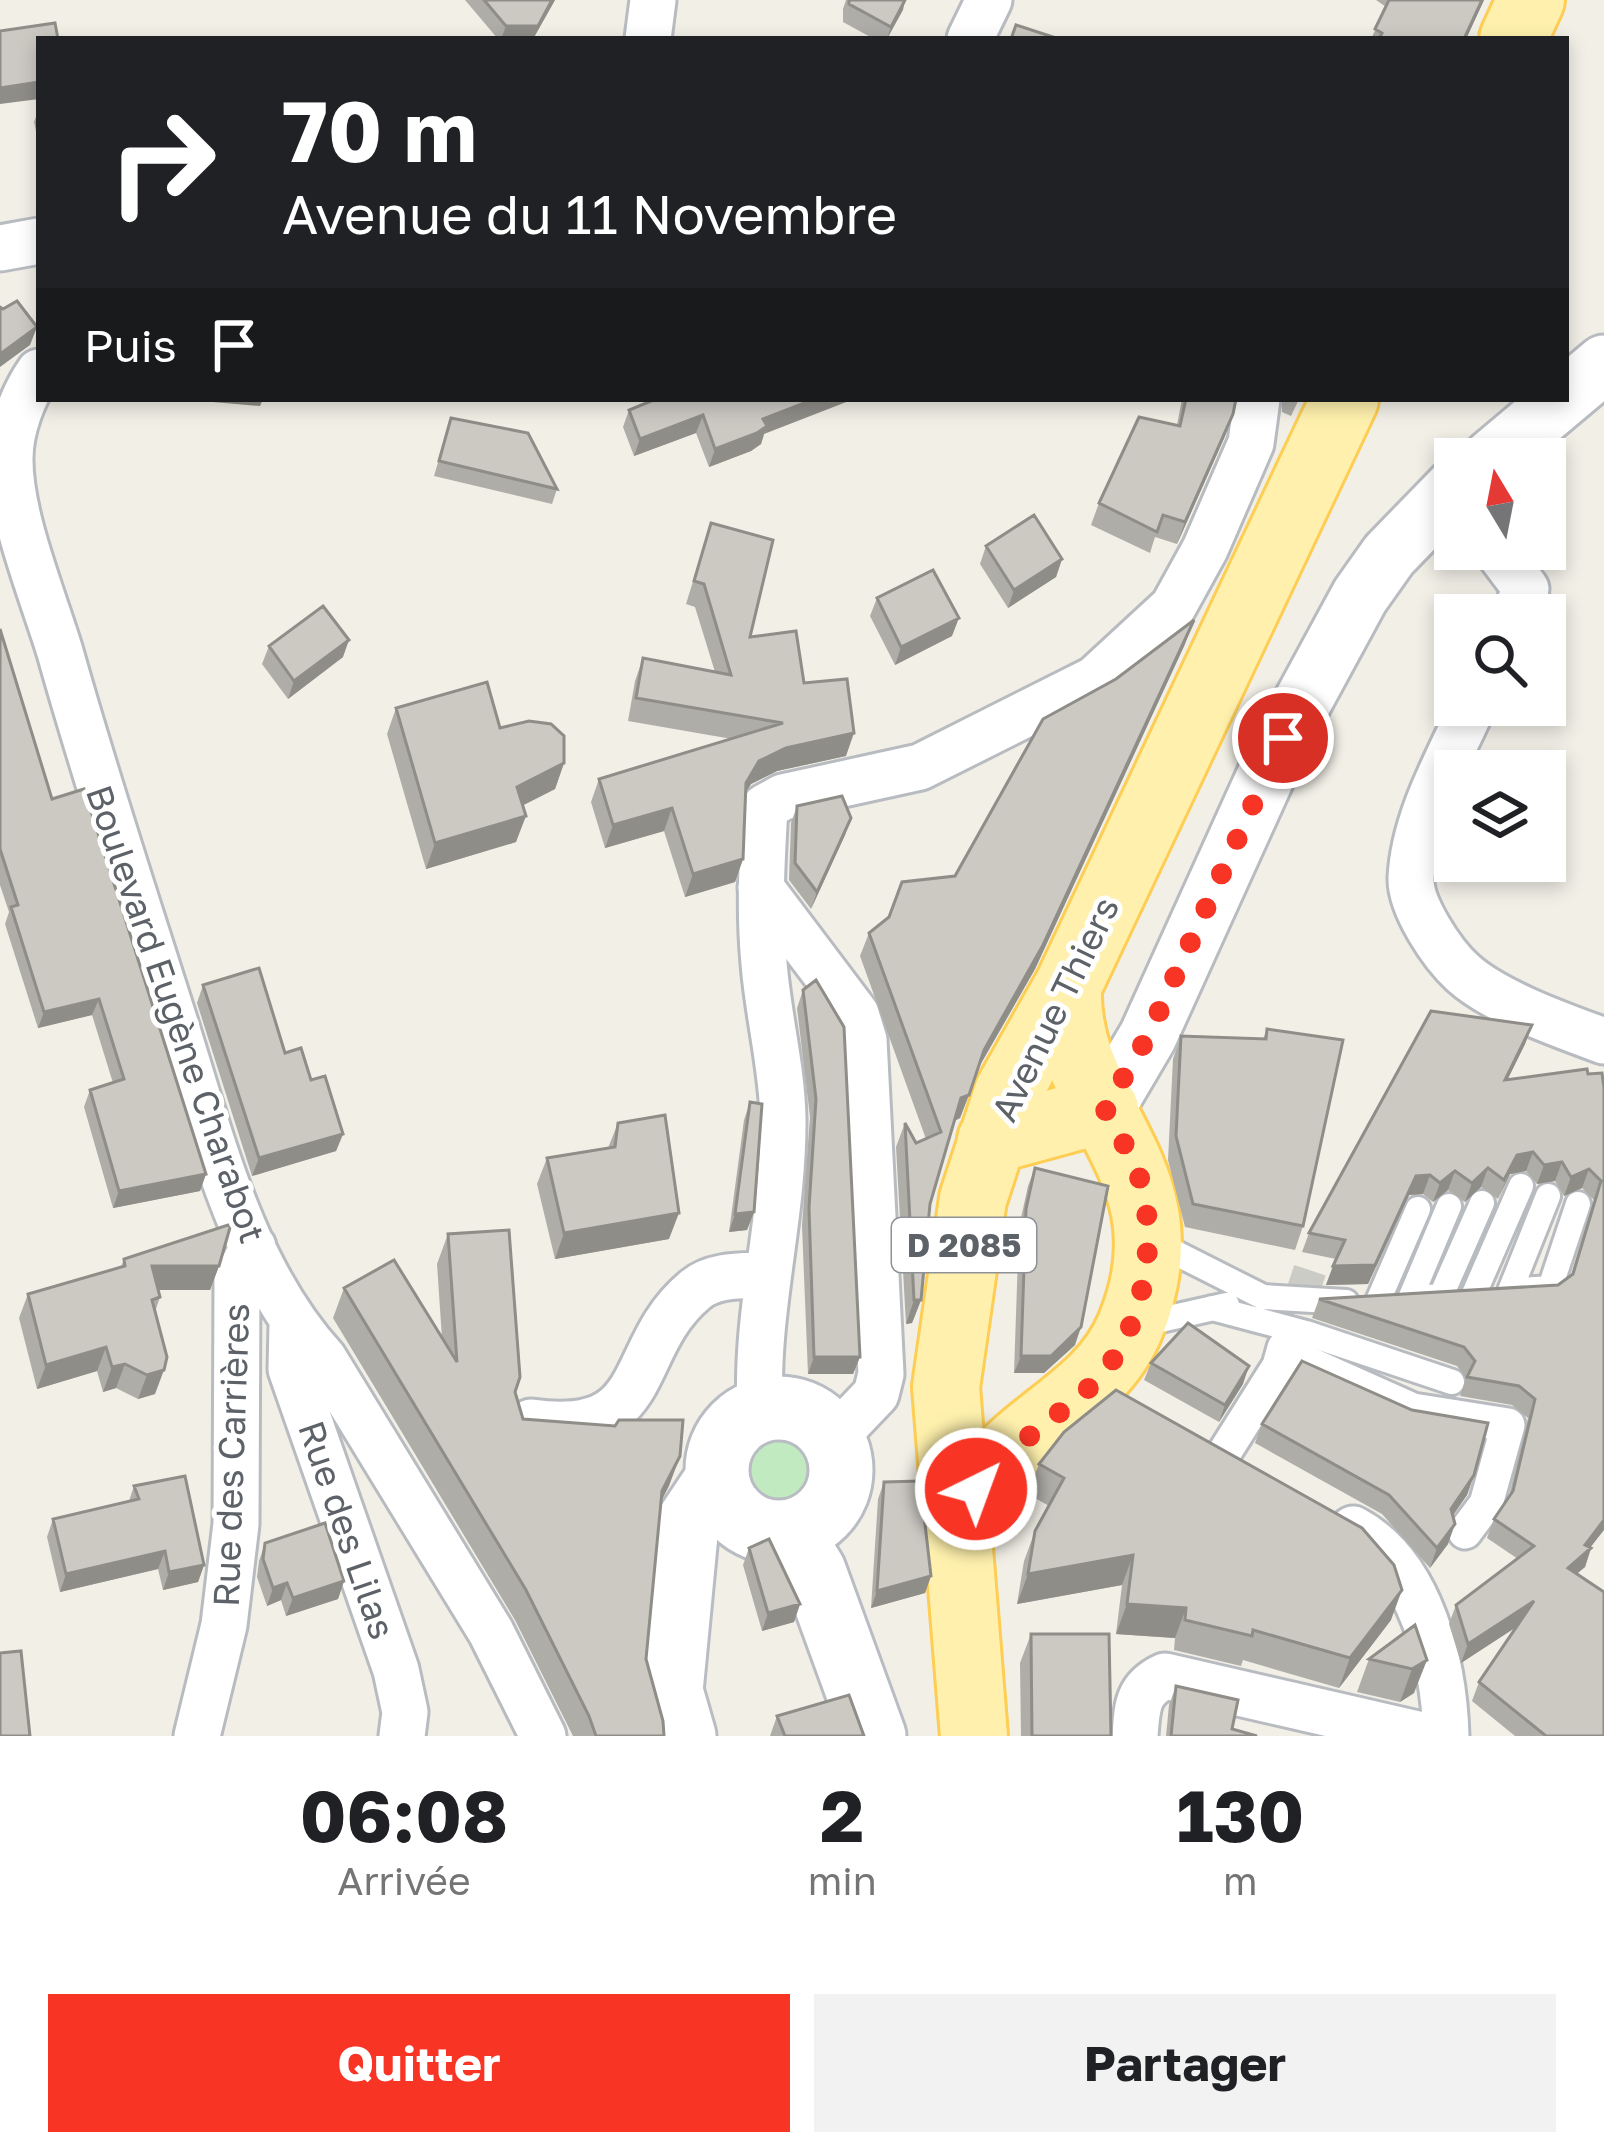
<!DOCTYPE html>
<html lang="fr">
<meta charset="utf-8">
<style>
body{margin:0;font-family:"Golos Text",sans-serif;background:#f2f2f2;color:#202124;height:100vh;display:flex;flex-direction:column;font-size:45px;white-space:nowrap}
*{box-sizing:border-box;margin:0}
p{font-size:39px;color:#757577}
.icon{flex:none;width:66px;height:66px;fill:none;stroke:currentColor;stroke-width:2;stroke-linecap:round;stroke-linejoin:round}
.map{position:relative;height:1736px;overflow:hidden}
.details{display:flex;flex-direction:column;background:#fff;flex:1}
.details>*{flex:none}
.hud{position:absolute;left:36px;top:36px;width:1533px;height:366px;border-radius:0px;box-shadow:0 6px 18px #0003;background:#202124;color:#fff;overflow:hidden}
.needle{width:78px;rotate:350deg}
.fabs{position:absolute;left:1434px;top:438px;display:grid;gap:24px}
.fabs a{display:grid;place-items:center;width:132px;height:132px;border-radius:0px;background:#fff;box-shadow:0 6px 18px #0003;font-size:60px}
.pin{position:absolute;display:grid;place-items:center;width:102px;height:102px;color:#fff;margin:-51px;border:6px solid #fff;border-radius:50%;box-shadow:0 3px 12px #0007}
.me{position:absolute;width:132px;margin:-66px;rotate:42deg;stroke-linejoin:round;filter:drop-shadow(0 0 9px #0008)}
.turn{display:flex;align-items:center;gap:42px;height:252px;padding:0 48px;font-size:54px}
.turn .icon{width:156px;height:156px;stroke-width:2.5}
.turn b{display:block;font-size:84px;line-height:102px}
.then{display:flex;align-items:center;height:114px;padding:0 48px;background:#0003;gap:24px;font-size:45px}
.eta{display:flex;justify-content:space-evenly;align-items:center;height:204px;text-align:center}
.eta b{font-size:72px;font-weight:700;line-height:84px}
.primary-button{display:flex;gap:24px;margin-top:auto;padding:24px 48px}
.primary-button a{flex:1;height:138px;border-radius:0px;background:#f83425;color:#fff;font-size:48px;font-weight:700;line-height:138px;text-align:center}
.primary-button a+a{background:#f2f2f2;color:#202124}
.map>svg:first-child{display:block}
</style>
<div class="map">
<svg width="1604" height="1736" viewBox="0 0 1604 1736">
<rect width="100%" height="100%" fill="#f1efe6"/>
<path fill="#c1eac1" d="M741 1471a39 39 0 1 1 78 0a39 39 0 1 1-78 0Z"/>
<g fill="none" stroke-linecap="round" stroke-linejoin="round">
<path stroke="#ccccc6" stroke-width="33" stroke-dasharray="33 16" stroke-linecap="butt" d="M 1284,1348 L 1315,1255"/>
<g stroke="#b8bcc1" stroke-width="30">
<path id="service" d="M 1154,1242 L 1263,1297 L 1346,1302
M 1521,1290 L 1550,1288 L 1578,1204
M 1510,1291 L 1548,1196
M 1474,1294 L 1521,1186
M 1417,1298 L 1441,1296 L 1482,1203
M 1410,1299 L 1449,1206
M 1378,1301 L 1418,1209
M 1212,1308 L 1306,1333 L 1452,1382
M 1138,1325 L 1227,1305"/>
</g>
<g stroke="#b8bcc1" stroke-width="39">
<path id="pedestrian" d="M 1283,1352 L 1413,1410 L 1508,1425 L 1486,1504 L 1465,1532
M 1221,1458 L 1279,1366 L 1284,1348"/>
</g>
<g stroke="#b8bcc1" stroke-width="51">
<path id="minor" d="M 648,39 L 653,0
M 970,39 L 989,0
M 0,248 L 39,241
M 39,372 C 23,395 10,429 10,458 C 9,515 43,596 60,652 C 94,773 133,891 171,1011 C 209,1128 239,1266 324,1359 L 491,1632 L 543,1736
M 1496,549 L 1526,589 L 1514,615
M 1473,705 C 1449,759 1414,817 1411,878 C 1410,906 1442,954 1463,973 C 1495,1002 1563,1026 1604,1041
M 761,888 L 856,1014 L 864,1040 L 881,1374 L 876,1394 L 833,1439
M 292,1324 L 291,1369 L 396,1670 L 405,1712 L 402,1736
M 760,1410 C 755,1311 784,1217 783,1118 C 782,1067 768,1015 764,963 C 759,911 762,859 765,807 L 783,797 L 920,767 L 1095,679 L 1173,607 L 1205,549 L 1251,443 L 1257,399
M 531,1422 C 658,1440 624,1349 695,1290 C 714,1274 742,1276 766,1275
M 1353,1529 C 1421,1565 1444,1664 1446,1736
M 197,1736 L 224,1625 L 236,1524 L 237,1278 L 253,1247
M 1135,1736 C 1137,1707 1137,1689 1165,1676 L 1426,1736"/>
</g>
<g stroke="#b8bcc1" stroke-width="63">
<path id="tertiary" d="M 1491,459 L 1604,364
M 1105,1109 L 1148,1036 L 1283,738 L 1360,596 L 1389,555 L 1455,487"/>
</g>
<g stroke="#b9bdc3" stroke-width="69">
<path id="secondary" d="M717 1470a62 62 0 1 1 124 0a62 62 0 1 1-124 0Z
M 790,1532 L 814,1571 L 874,1736
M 684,1736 L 671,1691 L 687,1524 L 717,1479"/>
</g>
<g stroke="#fecd53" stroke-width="72">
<path id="primary" d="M 1513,39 L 1531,0
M 991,1140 L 1105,1109
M 961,1528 C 970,1505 979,1483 996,1464 C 1040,1415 1103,1391 1130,1327 C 1195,1171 1063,1116 1068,986
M 974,1736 L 946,1387 L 973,1199 L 1008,1092 L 1068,986 L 1345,399"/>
</g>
<use href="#service" stroke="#fff" stroke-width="24"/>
<use href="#pedestrian" stroke="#fff" stroke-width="33"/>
<use href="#minor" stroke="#fff" stroke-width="45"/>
<use href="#tertiary" stroke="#fff" stroke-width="57"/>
<use href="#secondary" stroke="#fff" stroke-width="63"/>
<use href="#primary" stroke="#fff1ad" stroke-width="66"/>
</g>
<path fill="#afada8" d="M 465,0 L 555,0 L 533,39 L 498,39 Z
M 846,0 L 906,0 L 887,39 L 874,39 L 843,22 L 843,9 Z
M 1376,0 L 1484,0 L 1466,39 L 1371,39 L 1386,7 Z
M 39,109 L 39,145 L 34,122 Z
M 656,399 L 764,434 L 761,444 L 751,451 L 709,467 L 696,433 L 634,456 L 623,427 L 629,410 Z
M 1182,399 L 1236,399 L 1225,436 L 1177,544 L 1155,537 L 1150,553 L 1091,525 L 1099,503 L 1177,425 Z
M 1282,399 L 1299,399 L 1291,416 L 1282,412 Z
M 451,418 L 557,489 L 552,504 L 434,476 Z
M 711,523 L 750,637 L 804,683 L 846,756 L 777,771 L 751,784 L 746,792 L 743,859 L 735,882 L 685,897 L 664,831 L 605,848 L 591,802 L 599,779 L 732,739 L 628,721 L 635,681 L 643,658 L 715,672 L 695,607 L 686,604 Z
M 986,546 L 1062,559 L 1056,577 L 1008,608 L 980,564 Z
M 877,598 L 952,636 L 895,665 L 870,616 Z
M 0,629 L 52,799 L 206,1174 L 200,1191 L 113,1208 L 84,1107 L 90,1090 L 113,1083 L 92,1015 L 38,1028 L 5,924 L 9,912 L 0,885 Z
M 1185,644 L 1035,969 L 976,1072 L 960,1118 L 954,1121 L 930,1204 L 921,1300 L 912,1323 L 906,1324 L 896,1147 L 905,1123 L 916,1143 L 926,1139 L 860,956 L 869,933 L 955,876 Z
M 269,646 L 343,657 L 288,699 L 262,664 Z
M 396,708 L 500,728 L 564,763 L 555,789 L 523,805 L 516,842 L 426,869 L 387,734 Z
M 797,806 L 845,835 L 811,909 L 789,880 L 791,823 Z
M 203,985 L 285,1053 L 311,1080 L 343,1134 L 336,1151 L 252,1176 L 197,1003 Z
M 803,990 L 860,1357 L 853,1374 L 808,1374 L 802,1226 L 810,1117 L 797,1008 Z
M 1532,1025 L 1525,1044 L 1507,1080 L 1588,1074 L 1604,1088 L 1591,1548 L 1585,1567 L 1576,1574 L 1604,1736 L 1515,1736 L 1472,1701 L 1479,1682 L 1516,1627 L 1461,1663 L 1449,1624 L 1456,1605 L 1518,1559 L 1487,1538 L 1494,1519 L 1509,1496 L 1528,1418 L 1512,1405 L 1460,1396 L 1466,1378 L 1457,1366 L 1312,1318 L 1319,1299 L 1558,1285 L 1571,1275 L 1594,1200 L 1582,1188 L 1564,1196 L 1555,1181 L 1537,1184 L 1526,1171 L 1510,1174 L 1498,1199 L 1481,1187 L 1465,1202 L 1448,1190 L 1433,1202 L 1423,1194 L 1409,1195 L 1368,1284 L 1326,1285 L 1336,1259 L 1302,1252 L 1309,1233 Z
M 1267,1029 L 1303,1226 L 1295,1250 L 1185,1227 L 1168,1160 L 1173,1059 L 1181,1036 L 1263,1039 Z
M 750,1102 L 754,1212 L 747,1230 L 729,1232 L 744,1120 Z
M 618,1123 L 669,1239 L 555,1259 L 537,1184 L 547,1158 L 608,1148 Z
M 1035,1168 L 1075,1345 L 1044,1373 L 1014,1373 L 1019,1227 L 1028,1186 Z
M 448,1234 L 515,1392 L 523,1419 L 680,1456 L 661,1502 L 646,1659 L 664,1736 L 573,1736 L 515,1620 L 333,1318 L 344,1288 L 442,1338 L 437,1264 Z
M 124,1259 L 219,1266 L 210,1290 L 158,1290 L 160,1297 L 155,1312 L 155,1394 L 138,1399 L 116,1388 L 103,1392 L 97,1371 L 37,1389 L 19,1318 L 28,1294 L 121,1267 Z
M 1151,1363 L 1243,1384 L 1219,1422 L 1144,1380 Z
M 1262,1424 L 1474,1475 L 1467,1495 L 1453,1515 L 1448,1544 L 1430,1568 L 1382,1514 L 1255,1443 Z
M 1039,1464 L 1391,1620 L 1339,1688 L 1243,1660 L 1241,1666 L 1174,1650 L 1175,1638 L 1116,1634 L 1122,1585 L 1017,1604 L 1024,1561 L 1035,1531 L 1049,1506 L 1028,1494 Z
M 884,1482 L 931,1576 L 925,1593 L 871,1608 L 878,1499 Z
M 134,1486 L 204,1565 L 198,1582 L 163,1590 L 158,1569 L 60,1592 L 47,1537 L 53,1519 L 129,1501 Z
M 265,1543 L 344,1581 L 338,1599 L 286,1616 L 281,1600 L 267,1606 L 257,1577 L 259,1561 Z
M 749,1548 L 800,1604 L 794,1622 L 762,1631 L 743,1565 Z
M 1415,1625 L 1414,1693 L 1400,1702 L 1357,1692 L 1369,1659 Z
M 1031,1634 L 1111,1736 L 1021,1736 L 1020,1663 Z
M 1176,1686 L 1232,1729 L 1257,1736 L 1166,1736 L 1169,1705 Z
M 777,1716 L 864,1736 L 770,1736 Z"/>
<path fill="#8f8d88" d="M 552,0 L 555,0 L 533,39 L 501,39 L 506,26 Z
M 905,0 L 903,10 L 887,39 L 891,27 Z
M 1482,0 L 1484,0 L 1466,39 L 1464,39 Z
M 39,82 L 39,99 L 0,104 L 0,88 Z
M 37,327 L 30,345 L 0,367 L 0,354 Z
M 178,399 L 263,399 L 260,406 Z
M 815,399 L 854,399 L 764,434 L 761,444 L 751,451 L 709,467 L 715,449 L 763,419 Z
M 1233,414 L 1225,436 L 1177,544 L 1185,522 Z
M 703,415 L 696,433 L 634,456 L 640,439 Z
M 1062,559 L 1056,577 L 1008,608 L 1014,590 Z
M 959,618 L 952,636 L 895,665 L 901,647 Z
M 1194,620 L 1185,644 L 1035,969 L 975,1074 L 984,1050 Z
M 349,640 L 343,657 L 288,699 L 294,681 Z
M 854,733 L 846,756 L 777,771 L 751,784 L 738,805 L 746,783 L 759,761 L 786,748 Z
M 564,763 L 555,789 L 508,813 L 517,787 Z
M 672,808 L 664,831 L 605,848 L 613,825 Z
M 526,816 L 516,842 L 426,869 L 435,843 Z
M 851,818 L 845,835 L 811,909 L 817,892 Z
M 743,859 L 735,882 L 685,897 L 693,874 Z
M 99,999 L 92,1015 L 38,1028 L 44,1012 Z
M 1532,1025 L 1525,1044 L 1498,1099 L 1505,1080 Z
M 969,1095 L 960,1118 L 952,1122 L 961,1098 Z
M 343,1134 L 336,1151 L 252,1176 L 259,1158 Z
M 1533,1152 L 1526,1171 L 1510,1174 L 1498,1199 L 1517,1155 Z
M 1562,1162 L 1555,1181 L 1537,1184 L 1544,1165 Z
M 1488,1168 L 1481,1187 L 1465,1202 L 1472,1183 Z
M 1589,1169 L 1582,1188 L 1564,1196 L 1571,1177 Z
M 1455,1171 L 1448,1190 L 1433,1202 L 1440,1183 Z
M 206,1174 L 200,1191 L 113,1208 L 119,1191 Z
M 1430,1175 L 1423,1194 L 1409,1195 L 1368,1284 L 1326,1285 L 1333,1266 L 1416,1176 Z
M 754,1212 L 747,1230 L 729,1232 L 735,1214 Z
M 679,1213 L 669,1239 L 555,1259 L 564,1233 Z
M 152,1266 L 219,1266 L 210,1290 L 143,1290 Z
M 914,1300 L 921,1300 L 912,1323 L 906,1324 Z
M 1081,1327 L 1075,1345 L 1044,1373 L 1014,1373 L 1021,1356 Z
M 106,1347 L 97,1371 L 37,1389 L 46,1365 Z
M 814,1357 L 860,1357 L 853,1374 L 808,1374 Z
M 125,1364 L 116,1388 L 103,1392 L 112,1367 Z
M 1249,1366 L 1243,1384 L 1219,1422 L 1225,1405 Z
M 164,1370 L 155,1394 L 138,1399 L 147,1375 Z
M 680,1456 L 669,1486 L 651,1521 L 662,1491 Z
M 1474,1475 L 1467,1495 L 1444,1528 L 1451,1509 Z
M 1604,1520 L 1604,1530 L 1586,1553 L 1591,1548 L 1585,1567 L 1561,1587 L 1568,1568 Z
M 1455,1524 L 1448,1544 L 1430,1568 L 1437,1548 Z
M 165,1551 L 158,1569 L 60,1592 L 66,1574 Z
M 1133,1555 L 1122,1585 L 1017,1604 L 1028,1574 Z
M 204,1565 L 198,1582 L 163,1590 L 169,1572 Z
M 931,1576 L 925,1593 L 871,1608 L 877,1591 Z
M 344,1581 L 338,1599 L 286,1616 L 293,1598 Z
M 287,1583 L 281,1600 L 267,1606 L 273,1588 Z
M 1402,1590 L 1391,1620 L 1339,1688 L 1350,1658 Z
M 1534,1601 L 1527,1620 L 1461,1663 L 1468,1644 Z
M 800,1604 L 794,1622 L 762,1631 L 768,1613 Z
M 1127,1604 L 1186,1608 L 1175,1638 L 1116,1634 Z
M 1427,1660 L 1414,1693 L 1400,1702 L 1412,1669 Z"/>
<path fill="#ccc9c3" stroke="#8f8d88" stroke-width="3" d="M 484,0 L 552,0 L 538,26 L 506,26 Z
M 849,0 L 905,0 L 891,27 L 849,4 Z
M 1389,0 L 1482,0 L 1464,39 L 1379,39 L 1382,33 L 1375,29 Z
M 55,23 L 58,39 L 39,39 L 39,82 L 0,88 L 0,31 Z
M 1016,25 L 1059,39 L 1011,39 Z
M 17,301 L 37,327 L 0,354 L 0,307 L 3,309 Z
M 656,399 L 815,399 L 763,419 L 767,426 L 757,433 L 715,449 L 703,415 L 640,439 L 629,410 Z
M 1186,399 L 1236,399 L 1233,414 L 1185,522 L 1163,515 L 1157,532 L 1099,503 L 1139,417 L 1180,426 Z
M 451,418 L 528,433 L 557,489 L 439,461 Z
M 1034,515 L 1062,559 L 1014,590 L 986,546 Z
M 711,523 L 773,540 L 750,637 L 796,631 L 804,683 L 847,679 L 854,733 L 786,748 L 759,761 L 746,783 L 743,859 L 693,874 L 672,808 L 613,825 L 599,779 L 783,723 L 636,698 L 643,658 L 731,675 L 704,584 L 694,581 Z
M 933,570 L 959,618 L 901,647 L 877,598 Z
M 323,606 L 349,640 L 294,681 L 269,646 Z
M 1194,620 L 1043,945 L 984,1050 L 969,1095 L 961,1098 L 930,1204 L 921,1300 L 914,1300 L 905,1123 L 916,1143 L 941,1132 L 869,933 L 889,917 L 902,882 L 955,876 L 1043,719 L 1116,679 Z
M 0,629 L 52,799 L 84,789 L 206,1174 L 119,1191 L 90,1090 L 124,1079 L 99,999 L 44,1012 L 11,907 L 18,905 L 0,849 Z
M 487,682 L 500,728 L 529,721 L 551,724 L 564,736 L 564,763 L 517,787 L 526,816 L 435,843 L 396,708 Z
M 842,796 L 851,818 L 817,892 L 795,863 L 797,806 Z
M 259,968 L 285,1053 L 301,1048 L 311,1080 L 325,1076 L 343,1134 L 259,1158 L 203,985 Z
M 816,980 L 844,1027 L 860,1357 L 814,1357 L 809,1208 L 816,1099 L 803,990 Z
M 1431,1011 L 1532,1025 L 1505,1080 L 1587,1069 L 1588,1074 L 1602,1073 L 1604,1088 L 1604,1520 L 1585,1545 L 1591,1548 L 1568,1568 L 1604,1592 L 1604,1736 L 1546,1736 L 1479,1682 L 1534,1601 L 1468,1644 L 1456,1605 L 1534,1546 L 1494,1519 L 1513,1491 L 1535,1399 L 1519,1386 L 1467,1377 L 1475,1361 L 1464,1347 L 1319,1299 L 1558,1285 L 1573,1274 L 1601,1181 L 1589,1169 L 1571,1177 L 1562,1162 L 1544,1165 L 1533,1152 L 1517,1155 L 1504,1180 L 1488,1168 L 1472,1183 L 1455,1171 L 1440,1183 L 1430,1175 L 1416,1176 L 1375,1265 L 1333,1266 L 1345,1240 L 1309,1233 Z
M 1267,1029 L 1343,1040 L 1303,1226 L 1193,1204 L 1176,1136 L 1181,1036 L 1266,1039 Z
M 750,1102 L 762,1104 L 754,1212 L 735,1214 Z
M 665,1115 L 679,1213 L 564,1233 L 547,1158 L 615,1147 L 618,1123 Z
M 1035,1168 L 1108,1186 L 1081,1327 L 1051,1356 L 1021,1356 L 1026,1209 Z
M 231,1224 L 219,1266 L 152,1266 L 160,1297 L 152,1300 L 167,1357 L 164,1370 L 147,1375 L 125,1364 L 112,1367 L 106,1347 L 46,1365 L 28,1294 L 125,1266 L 124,1259 Z
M 509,1230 L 520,1377 L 515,1392 L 523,1419 L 615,1426 L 619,1420 L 683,1420 L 680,1456 L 662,1491 L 646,1659 L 663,1721 L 664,1736 L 596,1736 L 589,1716 L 526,1590 L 344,1288 L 394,1260 L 457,1362 L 448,1234 Z
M 1188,1323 L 1249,1366 L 1225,1405 L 1151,1363 Z
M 1302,1361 L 1412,1410 L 1488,1423 L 1474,1475 L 1451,1509 L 1455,1524 L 1437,1548 L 1389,1495 L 1262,1424 Z
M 1116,1390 L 1362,1528 L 1394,1565 L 1402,1590 L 1350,1658 L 1253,1630 L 1252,1636 L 1185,1620 L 1186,1608 L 1127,1604 L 1133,1555 L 1028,1574 L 1035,1531 L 1064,1478 L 1039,1464 L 1064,1432 Z
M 185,1476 L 204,1565 L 169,1572 L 165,1551 L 66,1574 L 53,1519 L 139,1499 L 134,1486 Z
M 920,1481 L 931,1576 L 877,1591 L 884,1482 Z
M 325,1523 L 344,1581 L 293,1598 L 287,1583 L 273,1588 L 263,1559 L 265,1543 Z
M 769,1539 L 800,1604 L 768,1613 L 749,1548 Z
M 1415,1625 L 1427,1660 L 1412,1669 L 1369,1659 Z
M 1031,1634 L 1109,1634 L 1111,1736 L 1032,1736 Z
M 21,1651 L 30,1736 L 0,1736 L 0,1653 Z
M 1176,1686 L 1238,1700 L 1232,1729 L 1257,1736 L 1171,1736 Z
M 849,1695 L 864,1736 L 785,1736 L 777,1716 Z"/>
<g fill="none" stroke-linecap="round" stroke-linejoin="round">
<path stroke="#f83425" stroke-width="21" stroke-dasharray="0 37.8" d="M 976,1489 C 1009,1445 1054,1421 1093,1384 C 1143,1335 1160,1241 1139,1176 C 1131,1153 1116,1131 1105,1109 L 1148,1036 L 1283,738"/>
</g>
<g text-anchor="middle" stroke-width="10" stroke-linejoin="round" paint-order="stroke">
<rect fill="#fff" stroke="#8e9195" stroke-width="3" x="892" y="1218" width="144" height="54" rx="9"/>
<g font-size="33" font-weight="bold" fill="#5d6268">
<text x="964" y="1257">D 2085</text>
</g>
<g font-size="36" fill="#5d6268" stroke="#fff">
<text transform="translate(1055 1009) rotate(-64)" y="13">Avenue Thiers</text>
<text transform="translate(176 1014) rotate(71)" y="13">Boulevard Eugène Charabot</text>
<text transform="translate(231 1455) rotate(-88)" y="13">Rue des Carrières</text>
<text transform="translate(347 1530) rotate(71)" y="13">Rue des Lilas</text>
</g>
</g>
</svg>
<div class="fabs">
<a><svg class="needle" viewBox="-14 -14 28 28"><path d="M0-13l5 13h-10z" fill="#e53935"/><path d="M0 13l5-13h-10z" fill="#757577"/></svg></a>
<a><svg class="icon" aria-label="search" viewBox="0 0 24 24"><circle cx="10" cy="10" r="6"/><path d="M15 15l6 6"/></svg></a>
<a><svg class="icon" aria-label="layers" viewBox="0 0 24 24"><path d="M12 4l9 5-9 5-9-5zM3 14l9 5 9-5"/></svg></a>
</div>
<div class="pin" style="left:1283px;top:738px;background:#d93025"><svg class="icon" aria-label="arrive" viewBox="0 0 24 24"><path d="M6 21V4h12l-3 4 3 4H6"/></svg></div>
<svg class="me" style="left:976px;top:1489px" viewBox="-20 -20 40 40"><circle r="17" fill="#f83425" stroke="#fff" stroke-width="3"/><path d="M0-11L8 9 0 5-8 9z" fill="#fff"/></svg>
<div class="hud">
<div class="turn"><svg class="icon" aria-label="right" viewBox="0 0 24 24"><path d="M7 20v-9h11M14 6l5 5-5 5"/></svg><div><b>70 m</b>Avenue du 11 Novembre</div></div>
<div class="then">Puis<svg class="icon" aria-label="arrive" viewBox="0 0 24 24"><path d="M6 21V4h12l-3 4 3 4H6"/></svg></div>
</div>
</div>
<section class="details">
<div class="eta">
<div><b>06:08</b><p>Arrivée</p></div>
<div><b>2</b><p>min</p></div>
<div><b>130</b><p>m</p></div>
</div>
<div class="primary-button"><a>Quitter</a><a>Partager</a></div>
</section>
